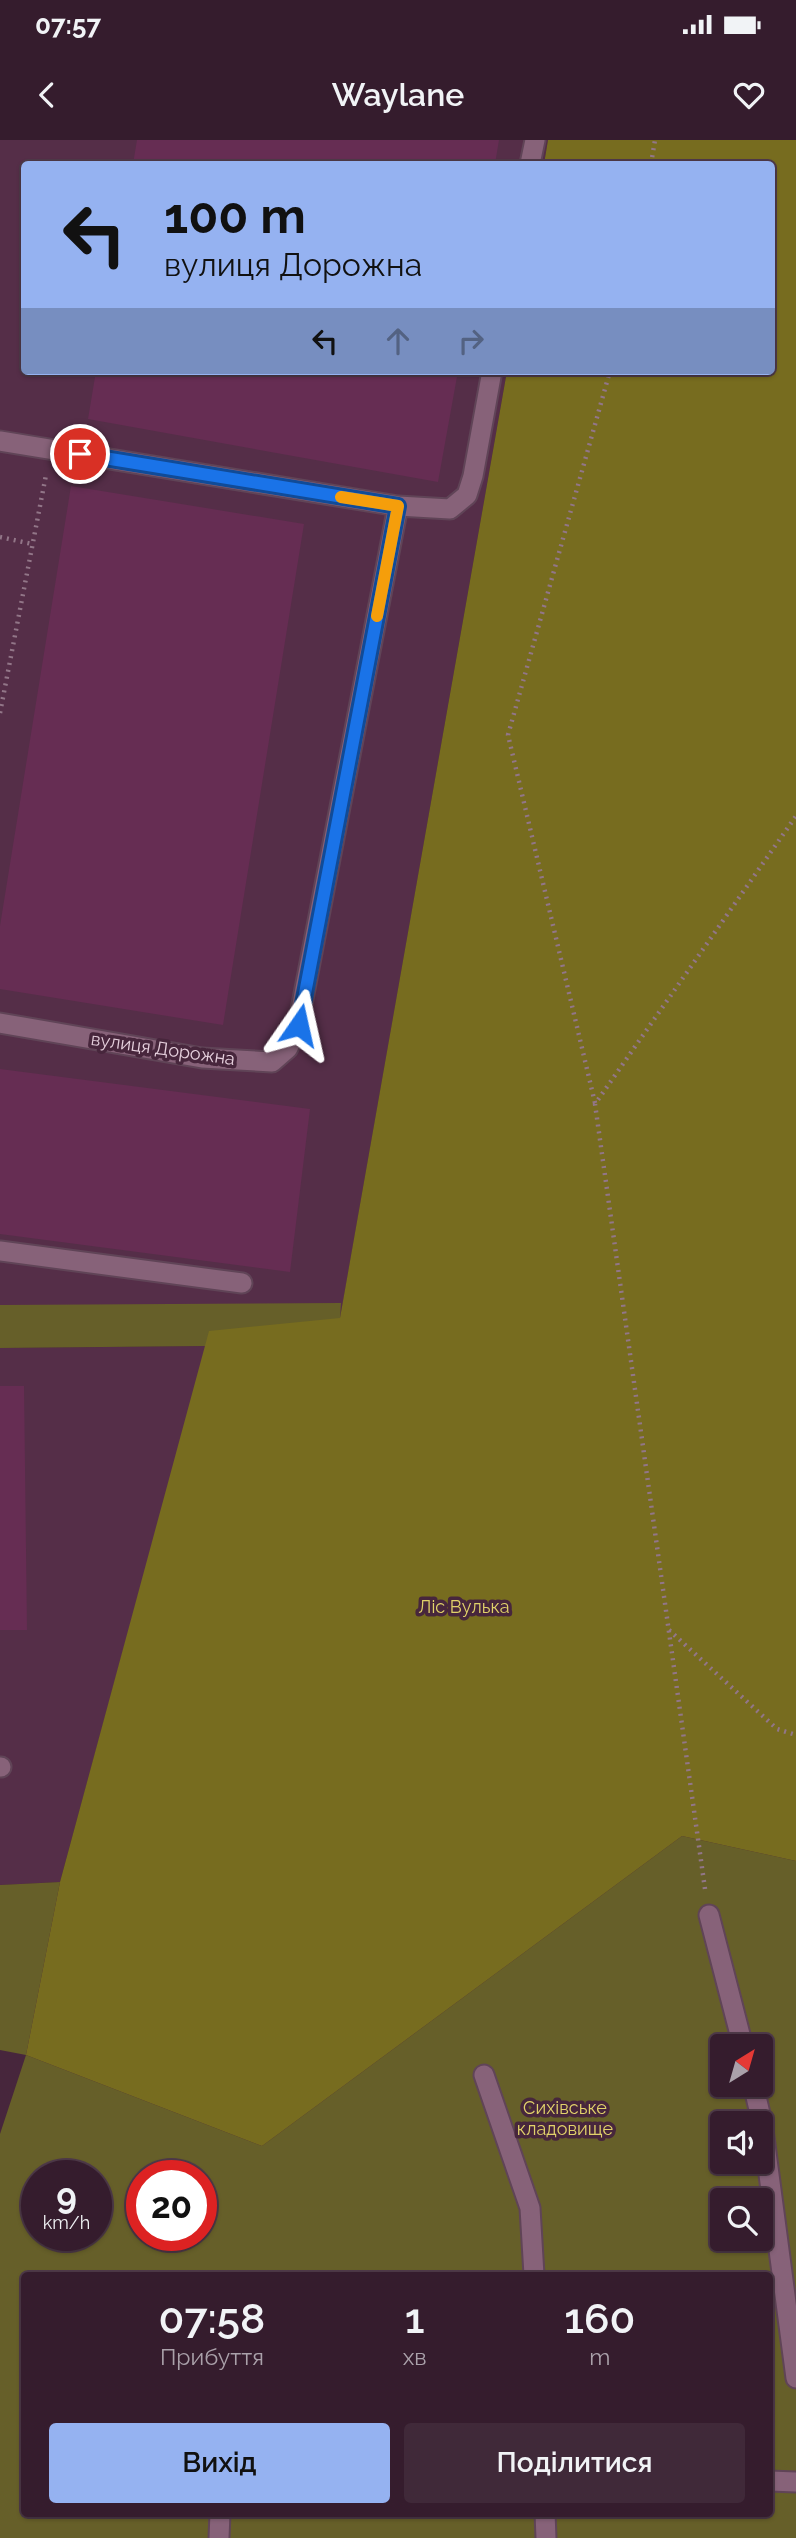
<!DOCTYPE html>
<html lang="uk">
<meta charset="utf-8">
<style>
body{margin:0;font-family:Raleway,sans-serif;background:#402939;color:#f1f3f6;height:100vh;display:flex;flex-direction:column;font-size:26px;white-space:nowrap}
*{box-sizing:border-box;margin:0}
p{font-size:23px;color:#aaa1aa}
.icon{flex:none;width:38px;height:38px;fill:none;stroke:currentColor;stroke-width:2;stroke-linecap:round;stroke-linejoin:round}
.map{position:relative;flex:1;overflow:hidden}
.sheet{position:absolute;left:21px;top:2132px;width:752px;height:245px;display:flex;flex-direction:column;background:#351c2d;border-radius:7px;box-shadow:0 2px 5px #0004,0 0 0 2px #4f3a49}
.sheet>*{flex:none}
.banner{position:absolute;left:21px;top:21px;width:754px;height:214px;border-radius:7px;box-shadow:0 2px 5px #0004,0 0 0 2px #4f3a49;background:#95b2f1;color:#111;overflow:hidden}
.needle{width:46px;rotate:37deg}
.fabs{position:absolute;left:710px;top:1894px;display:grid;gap:14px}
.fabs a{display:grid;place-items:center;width:63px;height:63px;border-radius:7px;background:#351c2d;box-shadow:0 2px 5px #0004,0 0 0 2px #4f3a49;font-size:35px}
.speed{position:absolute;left:21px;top:2020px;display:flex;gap:14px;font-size:35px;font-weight:700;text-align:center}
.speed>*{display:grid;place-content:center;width:91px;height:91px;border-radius:50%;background:#351c2d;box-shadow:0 2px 5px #0004,0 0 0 2px #4f3a49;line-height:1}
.speed small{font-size:18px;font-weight:400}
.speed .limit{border:10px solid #d22;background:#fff;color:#111}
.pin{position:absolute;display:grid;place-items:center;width:60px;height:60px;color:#fff;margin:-30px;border:4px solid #fff;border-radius:50%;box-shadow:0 2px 7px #0007}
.me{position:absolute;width:77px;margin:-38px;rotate:11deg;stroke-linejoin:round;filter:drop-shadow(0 0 5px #0008)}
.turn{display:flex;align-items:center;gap:24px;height:147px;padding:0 28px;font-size:32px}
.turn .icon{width:91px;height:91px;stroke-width:2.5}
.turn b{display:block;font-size:49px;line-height:60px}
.lanes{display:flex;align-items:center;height:66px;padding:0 28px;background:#0003;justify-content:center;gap:35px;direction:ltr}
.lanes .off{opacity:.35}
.eta{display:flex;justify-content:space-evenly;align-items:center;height:119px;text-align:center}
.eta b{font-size:42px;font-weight:600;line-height:49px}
.action{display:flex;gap:14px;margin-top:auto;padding:14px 28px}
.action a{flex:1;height:80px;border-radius:7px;background:#95b2f1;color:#111;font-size:28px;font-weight:600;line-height:80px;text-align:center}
.action a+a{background:#402939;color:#f1f3f6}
.status{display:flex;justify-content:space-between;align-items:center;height:49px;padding:0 35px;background:#351c2d;direction:ltr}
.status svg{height:19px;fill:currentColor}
header{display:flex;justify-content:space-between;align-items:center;height:91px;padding:0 28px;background:#351c2d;font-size:32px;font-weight:600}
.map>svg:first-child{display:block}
</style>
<div class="status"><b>07:57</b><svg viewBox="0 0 49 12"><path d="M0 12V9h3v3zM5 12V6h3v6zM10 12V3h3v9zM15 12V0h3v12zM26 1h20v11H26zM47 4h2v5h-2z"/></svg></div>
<header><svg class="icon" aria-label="back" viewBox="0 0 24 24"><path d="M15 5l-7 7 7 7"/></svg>Waylane<svg class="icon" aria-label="heart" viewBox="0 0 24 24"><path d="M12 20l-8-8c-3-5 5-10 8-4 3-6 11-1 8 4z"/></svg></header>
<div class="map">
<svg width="796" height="2398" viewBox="0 0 796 2398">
<rect width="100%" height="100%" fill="#47263c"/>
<path fill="#552e48" d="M 0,0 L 548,0 L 544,24 L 24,24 L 24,231 L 507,231 L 340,1179 L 0,1185 Z
M 206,1206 L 60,1742 L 0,1745 L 0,1208 Z"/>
<path fill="#665f29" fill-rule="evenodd" d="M 341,1163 L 340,1179 L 206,1206 L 0,1208 L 0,1165 Z
M 682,1696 L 796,1721 L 796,2398 L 0,2398 L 0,1994 L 26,1915 L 0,1910 L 0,1745 L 60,1742 L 26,1915 L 262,2006 ZM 723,1906 L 761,1906 L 761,1944 L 723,1944 ZM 723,1983 L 761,1983 L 761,2021 L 723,2021 ZM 37,2035 L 96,2035 L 96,2095 L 37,2095 ZM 142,2035 L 201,2035 L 201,2095 L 142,2095 ZM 723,2060 L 761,2060 L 761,2098 L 723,2098 ZM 24,2135 L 770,2135 L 770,2373 L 24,2373 Z"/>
<path fill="#776c1f" d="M 548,0 L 796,0 L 796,1721 L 682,1696 L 262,2006 L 26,1915 L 60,1742 L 209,1191 L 340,1178 L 507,231 L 772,231 L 772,24 L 544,24 Z"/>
<path fill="#662d53" d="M 137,0 L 499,0 L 495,24 L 133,24 Z
M 96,231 L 458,231 L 438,342 L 88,279 Z
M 71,346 L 304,384 L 223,885 L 0,849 L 0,786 Z
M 0,929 L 310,969 L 290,1132 L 0,1094 Z
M 0,1246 L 24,1246 L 27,1490 L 0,1490 Z"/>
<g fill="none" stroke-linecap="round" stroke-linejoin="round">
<g stroke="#604457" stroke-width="23">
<path id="service" d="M 530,24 L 535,0
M 0,301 L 398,366 L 450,369 L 467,355 L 473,336 L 492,231
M 0,883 L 202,918 L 272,922 L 288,908 L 298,885 L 398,366
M 0,1111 L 242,1143
M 0,1627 L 1,1627
M 709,1775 L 743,1906
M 484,1935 L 530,2068 L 534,2135
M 753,1944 L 762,1982 L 796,2238
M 770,2341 L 796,2342
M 545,2373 L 546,2398
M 219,2398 L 220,2373"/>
</g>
<path stroke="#927688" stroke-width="4.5" stroke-dasharray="2 5" stroke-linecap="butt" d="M 651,24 L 655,0
M 0,397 L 32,404
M 0,573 L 46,335
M 595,963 L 508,595 L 610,231
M 669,1490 L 777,1589 L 796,1595
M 705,1749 L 595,964 L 796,676"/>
<use href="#service" stroke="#876279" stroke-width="19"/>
</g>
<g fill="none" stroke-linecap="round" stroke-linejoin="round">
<g stroke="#114b97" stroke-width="18">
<path id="route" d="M 80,314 L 398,366 L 299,885"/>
</g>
<use href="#route" stroke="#1a73e8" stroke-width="12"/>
<path stroke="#f59e0b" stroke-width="12" d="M 341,357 L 398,366 L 377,476"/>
</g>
<g text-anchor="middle" stroke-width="7" stroke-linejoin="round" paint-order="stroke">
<g font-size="18" fill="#e6d0dd" stroke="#47263c">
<text transform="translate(163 909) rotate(8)" y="6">вулиця Дорожна</text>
</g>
<g font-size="18" fill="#e1d26a" stroke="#47263c">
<text x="464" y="1473">Ліс Вулька</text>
<text x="565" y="1974">Сихівське<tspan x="565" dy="21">кладовище</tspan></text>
</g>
</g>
</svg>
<div class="fabs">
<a><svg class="needle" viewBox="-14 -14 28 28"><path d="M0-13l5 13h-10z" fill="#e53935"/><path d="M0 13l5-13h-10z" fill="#aaa1aa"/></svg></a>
<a><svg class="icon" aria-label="sound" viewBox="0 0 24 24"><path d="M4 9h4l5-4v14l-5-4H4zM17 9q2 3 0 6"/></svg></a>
<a><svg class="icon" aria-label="search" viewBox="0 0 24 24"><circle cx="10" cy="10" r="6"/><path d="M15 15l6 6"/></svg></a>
</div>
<div class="speed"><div>9<small>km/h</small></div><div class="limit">20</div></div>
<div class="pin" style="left:80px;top:314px;background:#d93025"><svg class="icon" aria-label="arrive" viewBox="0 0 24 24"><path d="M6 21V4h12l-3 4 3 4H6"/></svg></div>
<svg class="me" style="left:299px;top:885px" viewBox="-20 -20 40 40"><path d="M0-17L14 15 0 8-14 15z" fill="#1a73e8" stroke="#fff" stroke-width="4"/></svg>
<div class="banner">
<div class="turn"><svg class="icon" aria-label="left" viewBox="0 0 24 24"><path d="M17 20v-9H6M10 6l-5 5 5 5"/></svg><div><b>100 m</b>вулиця Дорожна</div></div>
<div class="lanes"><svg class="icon" aria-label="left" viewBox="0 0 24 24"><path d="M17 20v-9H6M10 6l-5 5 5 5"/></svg><svg class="icon off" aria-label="ahead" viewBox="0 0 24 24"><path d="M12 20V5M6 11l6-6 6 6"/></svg><svg class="icon off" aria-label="right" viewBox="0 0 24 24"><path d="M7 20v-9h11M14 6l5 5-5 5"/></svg></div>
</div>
<section class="sheet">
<div class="eta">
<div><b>07:58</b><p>Прибуття</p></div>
<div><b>1</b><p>хв</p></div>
<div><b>160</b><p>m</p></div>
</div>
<div class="action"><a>Вихід</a><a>Поділитися</a></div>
</section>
</div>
